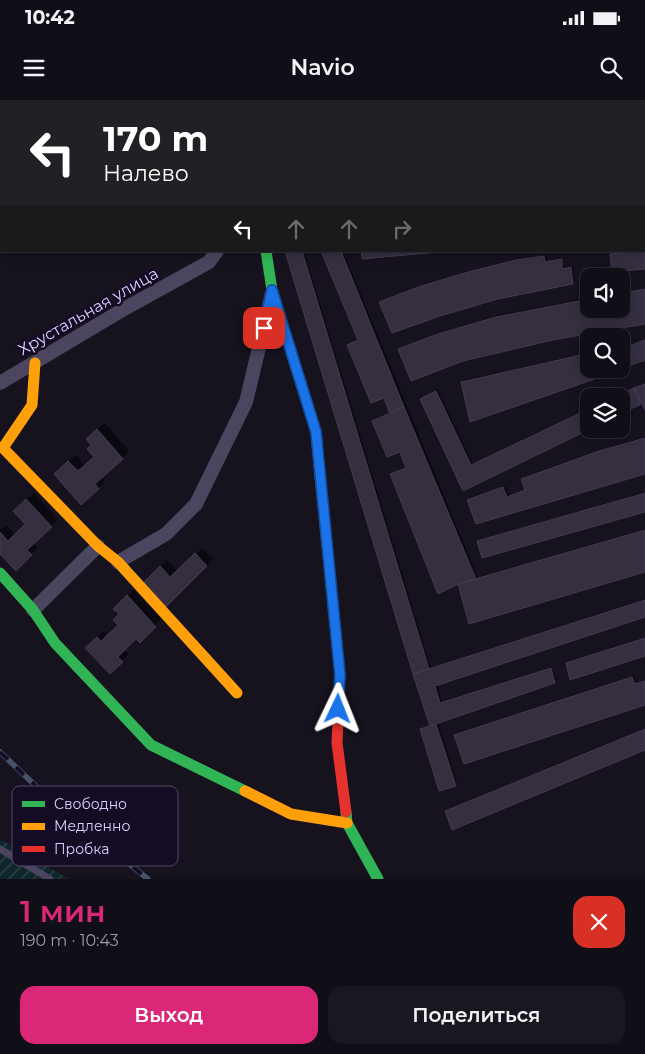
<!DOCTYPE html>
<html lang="ru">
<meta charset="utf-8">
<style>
body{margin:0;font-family:Montserrat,sans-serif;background:#19171f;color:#f1f3f6;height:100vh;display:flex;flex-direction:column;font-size:19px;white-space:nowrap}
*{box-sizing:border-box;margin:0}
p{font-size:16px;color:#9c9ca1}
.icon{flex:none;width:28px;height:28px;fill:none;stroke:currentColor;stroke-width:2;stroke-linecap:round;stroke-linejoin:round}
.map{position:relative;height:779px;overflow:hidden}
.details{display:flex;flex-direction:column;background:#100e16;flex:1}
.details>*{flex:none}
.guide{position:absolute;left:0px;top:0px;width:645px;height:152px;box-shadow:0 2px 12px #0003,0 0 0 1px #302e35;background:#202124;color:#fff;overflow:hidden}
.buttons{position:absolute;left:580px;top:168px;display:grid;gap:10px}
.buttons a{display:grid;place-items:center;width:50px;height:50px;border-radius:10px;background:#100e16;box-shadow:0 2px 12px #0003,0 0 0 1px #302e35;font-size:25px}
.pin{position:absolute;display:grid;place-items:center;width:42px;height:42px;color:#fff;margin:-21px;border-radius:10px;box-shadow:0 2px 8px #0006}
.me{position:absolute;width:55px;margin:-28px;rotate:2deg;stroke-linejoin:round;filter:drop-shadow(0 0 4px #0008)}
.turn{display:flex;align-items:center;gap:18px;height:105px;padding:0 20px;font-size:22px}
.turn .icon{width:65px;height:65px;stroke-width:2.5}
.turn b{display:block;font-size:35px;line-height:42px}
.lanes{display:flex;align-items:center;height:48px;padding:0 20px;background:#0003;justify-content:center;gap:25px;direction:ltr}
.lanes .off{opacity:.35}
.round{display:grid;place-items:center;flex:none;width:52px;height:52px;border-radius:15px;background:#19171f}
.head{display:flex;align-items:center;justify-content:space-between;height:85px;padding:0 20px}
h1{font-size:30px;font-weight:600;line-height:38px;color:#db2777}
.cta{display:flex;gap:10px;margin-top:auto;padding:10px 20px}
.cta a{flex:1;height:58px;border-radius:15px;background:#db2777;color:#fff;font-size:20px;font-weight:600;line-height:58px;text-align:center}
.cta a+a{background:#19171f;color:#f1f3f6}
.status{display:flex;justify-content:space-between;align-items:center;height:35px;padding:0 25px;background:#100e16;direction:ltr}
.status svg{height:14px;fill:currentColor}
header{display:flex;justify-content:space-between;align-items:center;height:65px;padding:0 20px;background:#100e16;font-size:22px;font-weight:600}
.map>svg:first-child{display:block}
</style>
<div class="status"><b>10:42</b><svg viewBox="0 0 49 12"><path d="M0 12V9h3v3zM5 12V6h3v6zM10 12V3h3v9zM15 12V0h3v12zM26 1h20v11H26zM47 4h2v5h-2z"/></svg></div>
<header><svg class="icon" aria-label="menu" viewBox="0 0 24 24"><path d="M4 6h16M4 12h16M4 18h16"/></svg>Navio<svg class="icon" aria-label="search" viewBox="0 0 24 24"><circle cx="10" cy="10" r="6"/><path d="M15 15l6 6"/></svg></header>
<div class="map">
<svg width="645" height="779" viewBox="0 0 645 779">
<defs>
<pattern id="garden-furrows" width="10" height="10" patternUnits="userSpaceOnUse" patternTransform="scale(1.25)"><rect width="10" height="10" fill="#0f262c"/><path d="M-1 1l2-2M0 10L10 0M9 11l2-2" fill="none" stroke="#32444c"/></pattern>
</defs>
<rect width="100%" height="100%" fill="#16121e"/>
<path fill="url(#garden-furrows)" d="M 0,739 L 2,740 L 69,779 L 0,779 Z"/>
<path fill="#0007" d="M 271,0 L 315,0 L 320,1 L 271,1 Z
M 502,0 L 645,0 L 645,10 L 644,1 L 483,1 Z
M 644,149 L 645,149 L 645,167 L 611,154 L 613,152 L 624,151 L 644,151 Z
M 287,151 L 304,151 L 431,568 L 645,499 L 645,516 L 437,584 L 442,602 L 552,567 L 556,580 L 438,622 L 457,683 L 455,685 L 421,629 L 432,625 Z
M 322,151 L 343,151 L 478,478 L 645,429 L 645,470 L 459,482 L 392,374 L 407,367 L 401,351 L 376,320 L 391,312 Z
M 546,155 L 547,161 L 563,158 L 563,167 L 573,166 L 574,181 L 572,182 L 380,202 L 424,184 L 519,159 Z
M 645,188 L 645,223 L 399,249 L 441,233 L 499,215 L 589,198 L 589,209 L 621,209 L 621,192 Z
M 583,254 L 585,262 L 589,260 L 589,269 L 618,269 L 591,279 L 462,282 L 464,280 Z
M 438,290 L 473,364 L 463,389 L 422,299 Z
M 105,323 L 129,351 L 101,377 L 105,382 L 81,403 L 62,367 L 76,355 L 85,366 L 95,356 L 93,345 L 94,332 Z
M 645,337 L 645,373 L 476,422 L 471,399 L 505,386 L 509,396 L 526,390 L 523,379 L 524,377 L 602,349 Z
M 645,392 L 645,410 L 479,442 L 480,440 Z
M 34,393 L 58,420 L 33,443 L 38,448 L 16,469 L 0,452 L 0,430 L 6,425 L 15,435 L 27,424 L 21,404 Z
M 202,448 L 213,459 L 166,505 L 144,483 L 167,460 L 178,471 Z
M 134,490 L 162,519 L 140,541 L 136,537 L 124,550 L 129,554 L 110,573 L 87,548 L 104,531 L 108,536 L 119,525 L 120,514 L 115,509 Z
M 645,537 L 645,555 L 567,564 L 569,562 Z
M 634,576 L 637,583 L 645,581 L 645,604 L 456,636 Z
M 645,628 L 645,649 L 446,711 L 448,709 Z"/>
<path fill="#352f40" stroke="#443b53" d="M 270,0 L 308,0 L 313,1 L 270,1 Z
M 519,0 L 645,0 L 645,11 L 644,11 L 644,1 L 500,1 Z
M 644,150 L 645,150 L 645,169 L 612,172 L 610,154 Z
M 285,151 L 302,151 L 429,569 L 413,574 Z
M 321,151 L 341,151 L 404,307 L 389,312 L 384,298 L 371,303 L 347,245 L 358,240 Z
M 361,151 L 450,151 L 362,159 Z
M 544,156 L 545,162 L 562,159 L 562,169 L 571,167 L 573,184 L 498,199 L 440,216 L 392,233 L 379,202 L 421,186 L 472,171 L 516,160 Z
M 645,189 L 645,224 L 553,240 L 463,261 L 411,281 L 398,249 L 438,234 L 496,217 L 589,199 L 589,209 L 621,209 L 621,193 Z
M 645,240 L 645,260 L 592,280 L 470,322 L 461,282 L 581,255 L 584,262 L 589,261 L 589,269 L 621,269 L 621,249 Z
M 645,284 L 645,310 L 634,288 Z
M 634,288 L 641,304 L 621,314 L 621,296 L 617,296 Z
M 436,291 L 471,365 L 589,309 L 589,329 L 590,329 L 463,391 L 420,299 Z
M 404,307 L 476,479 L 458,484 L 438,494 L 390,374 L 406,368 L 400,352 L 387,357 L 372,321 Z
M 97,329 L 123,359 L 95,384 L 99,389 L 81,405 L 54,374 L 68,361 L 78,371 L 94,357 L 87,349 L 91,345 L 86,339 Z
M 645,338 L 645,374 L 476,424 L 467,400 L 503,387 L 507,397 L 525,390 L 521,379 L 599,351 Z
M 645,393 L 645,412 L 482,458 L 477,441 Z
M 26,399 L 52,427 L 27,450 L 32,455 L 16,471 L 0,454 L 0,432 L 8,441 L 25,424 L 13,411 Z
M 645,430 L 645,472 L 469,524 L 458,484 Z
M 195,453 L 207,466 L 166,507 L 143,483 L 160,466 L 170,477 Z
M 127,495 L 156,527 L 140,543 L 136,539 L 118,557 L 123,562 L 110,574 L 85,548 L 97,537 L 101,541 L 118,525 L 113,520 L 119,514 L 113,509 Z
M 645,500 L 645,517 L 435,586 L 440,603 L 551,568 L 555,583 L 430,626 L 413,574 Z
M 645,538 L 645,556 L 570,580 L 566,563 Z
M 632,577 L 635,584 L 645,581 L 645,605 L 464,664 L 454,635 Z
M 436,624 L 456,686 L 439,691 L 420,629 Z
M 645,629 L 645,650 L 452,730 L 445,711 Z"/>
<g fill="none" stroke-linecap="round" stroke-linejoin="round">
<path stroke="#4c4560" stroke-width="7" d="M 0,749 L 50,779"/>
<path stroke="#4c4560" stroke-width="14" d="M 247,0 L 248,1
M 0,283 L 124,209 L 209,162 L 217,151
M 118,462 L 166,434 L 196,404 L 246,302 L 272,193
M 33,510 L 98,446"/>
<path stroke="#30b455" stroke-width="11" d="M 266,151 L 272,190 L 316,332 L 321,386
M 0,473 L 33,510 L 55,543 L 151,645 L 245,691
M 346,712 L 347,723 L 378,779"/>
<path stroke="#ff9f0a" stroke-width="11" d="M 35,263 L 32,305 L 3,348 L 98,446 L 118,462 L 237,593
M 245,691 L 291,714 L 347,723"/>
<path stroke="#e5322d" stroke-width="11" d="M 644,30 L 645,30
M 321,386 L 340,575 L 337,643 L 346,712"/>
<g stroke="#44536a" stroke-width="5.5">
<path id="rail" d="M 0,652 L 59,708 L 148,779"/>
</g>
<use href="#rail" stroke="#140c24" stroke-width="4" stroke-dasharray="11" stroke-linecap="butt"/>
</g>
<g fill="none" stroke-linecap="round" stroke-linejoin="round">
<g stroke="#114b97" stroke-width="12">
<path id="route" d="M 264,228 L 272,190 L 316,332 L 340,575 L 338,609"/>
</g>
<use href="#route" stroke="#1a73e8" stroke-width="9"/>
</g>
<g text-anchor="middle" stroke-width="5" stroke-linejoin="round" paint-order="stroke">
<g font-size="16" fill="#ddcfff" stroke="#140c24">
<text transform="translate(88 211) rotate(-30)" y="6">Хрустальная улица</text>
</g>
</g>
<rect x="12" y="686" width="166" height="80" rx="8" fill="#140c24" stroke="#504666" stroke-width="1"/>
<rect x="22" y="701" width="23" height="6" fill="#30b455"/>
<rect x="22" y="723" width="23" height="7" fill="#ff9f0a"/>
<rect x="22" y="746" width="23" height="6" fill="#e5322d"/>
<g font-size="14" fill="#ddcfff">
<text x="54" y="709">Свободно</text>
<text x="54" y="731">Медленно</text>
<text x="54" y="754">Пробка</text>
</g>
</svg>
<div class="buttons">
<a><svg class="icon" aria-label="sound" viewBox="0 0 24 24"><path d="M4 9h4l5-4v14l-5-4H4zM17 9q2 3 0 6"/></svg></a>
<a><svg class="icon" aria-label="search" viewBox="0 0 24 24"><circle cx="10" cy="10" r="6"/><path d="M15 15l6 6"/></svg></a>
<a><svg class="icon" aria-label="layers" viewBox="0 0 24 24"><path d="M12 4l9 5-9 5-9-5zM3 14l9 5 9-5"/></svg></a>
</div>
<div class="pin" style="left:264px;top:228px;background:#d93025"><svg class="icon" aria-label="arrive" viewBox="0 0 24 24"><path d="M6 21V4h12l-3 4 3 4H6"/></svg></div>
<svg class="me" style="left:338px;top:609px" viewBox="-20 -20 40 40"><path d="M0-17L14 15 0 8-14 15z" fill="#1a73e8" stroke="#fff" stroke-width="4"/></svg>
<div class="guide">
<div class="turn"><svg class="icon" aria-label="left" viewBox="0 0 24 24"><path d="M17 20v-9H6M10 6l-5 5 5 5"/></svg><div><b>170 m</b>Налево</div></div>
<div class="lanes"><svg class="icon" aria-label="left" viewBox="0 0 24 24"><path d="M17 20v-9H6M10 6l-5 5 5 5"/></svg><svg class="icon off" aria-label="ahead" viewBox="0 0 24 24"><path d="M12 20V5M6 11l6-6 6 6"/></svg><svg class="icon off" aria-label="ahead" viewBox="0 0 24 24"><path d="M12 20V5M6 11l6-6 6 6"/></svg><svg class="icon off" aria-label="right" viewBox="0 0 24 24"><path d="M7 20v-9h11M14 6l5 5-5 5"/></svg></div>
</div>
</div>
<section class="details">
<div class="head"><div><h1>1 мин</h1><p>190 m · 10:43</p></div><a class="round" style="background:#d93025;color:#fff"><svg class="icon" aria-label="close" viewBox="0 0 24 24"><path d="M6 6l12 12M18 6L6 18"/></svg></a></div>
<div class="cta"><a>Выход</a><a>Поделиться</a></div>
</section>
